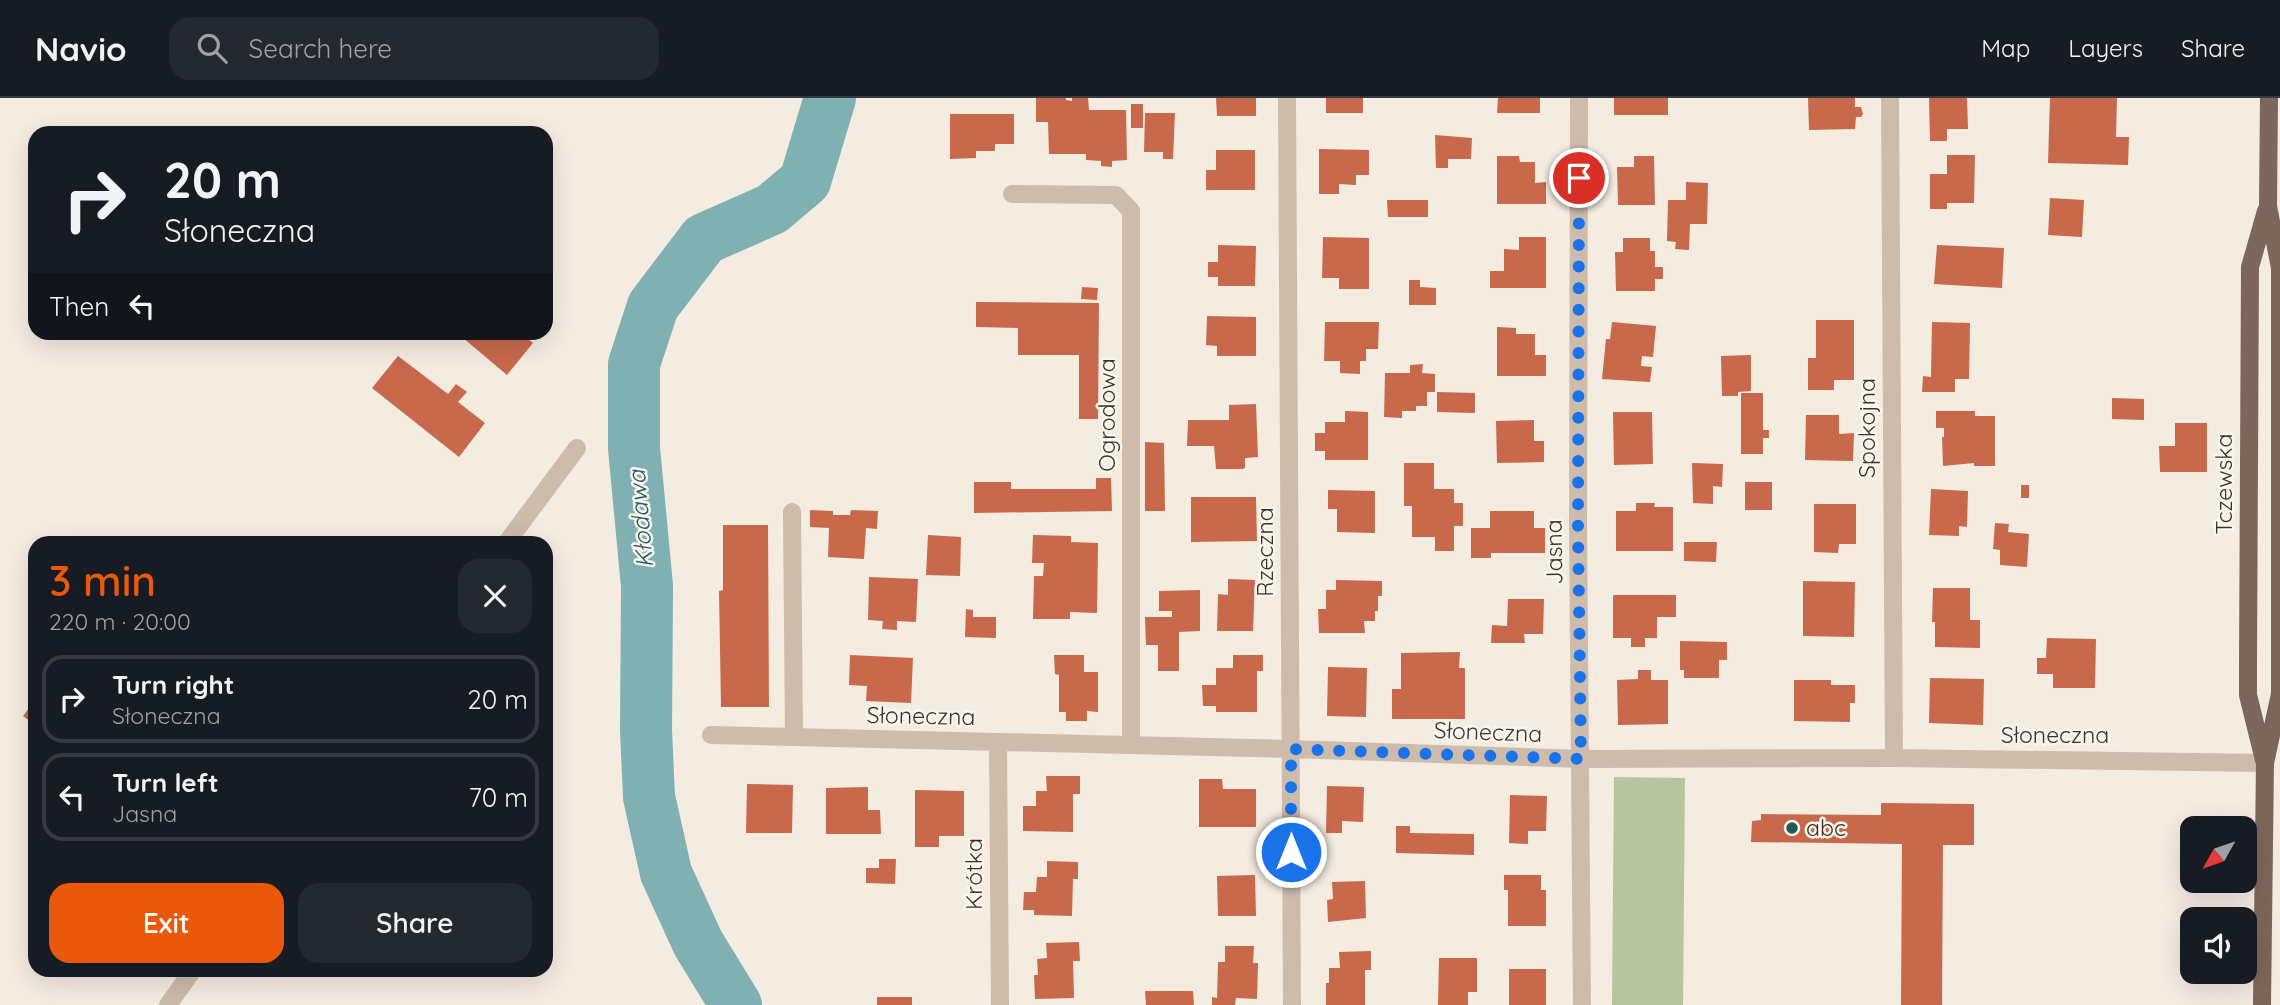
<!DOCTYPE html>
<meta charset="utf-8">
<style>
body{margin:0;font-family:Quicksand,sans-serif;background:#242831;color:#f1f3f6;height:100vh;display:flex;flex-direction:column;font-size:26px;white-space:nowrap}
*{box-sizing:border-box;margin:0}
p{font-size:23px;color:#9ea1a6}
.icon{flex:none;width:38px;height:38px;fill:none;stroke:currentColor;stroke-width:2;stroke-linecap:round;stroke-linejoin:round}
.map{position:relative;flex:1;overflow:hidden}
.panel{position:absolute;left:28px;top:438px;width:525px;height:441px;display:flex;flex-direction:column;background:#171b24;border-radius:21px;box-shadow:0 7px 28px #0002}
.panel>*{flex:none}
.hud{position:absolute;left:28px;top:28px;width:525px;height:214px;border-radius:21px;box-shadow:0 7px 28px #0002;background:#171b24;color:#f1f3f6;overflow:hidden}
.needle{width:46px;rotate:230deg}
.fabs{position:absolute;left:2180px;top:718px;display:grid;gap:14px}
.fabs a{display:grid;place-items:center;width:77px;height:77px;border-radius:14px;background:#171b24;box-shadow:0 7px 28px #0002;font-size:35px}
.pin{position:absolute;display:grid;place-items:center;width:60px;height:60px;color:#fff;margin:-30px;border:4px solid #fff;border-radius:50%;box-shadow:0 2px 7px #0007}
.me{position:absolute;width:77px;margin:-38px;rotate:0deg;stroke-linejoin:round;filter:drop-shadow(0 0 5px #0008)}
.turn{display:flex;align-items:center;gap:24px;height:147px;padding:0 21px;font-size:32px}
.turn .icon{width:91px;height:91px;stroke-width:2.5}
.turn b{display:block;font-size:49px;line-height:60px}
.then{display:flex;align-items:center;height:66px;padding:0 21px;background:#0003;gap:14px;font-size:26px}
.round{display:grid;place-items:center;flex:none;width:74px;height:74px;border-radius:21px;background:#242831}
.overview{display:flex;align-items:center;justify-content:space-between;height:119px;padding:0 21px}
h1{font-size:42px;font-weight:600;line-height:52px;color:#ea580c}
.button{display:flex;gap:14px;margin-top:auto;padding:14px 21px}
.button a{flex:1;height:80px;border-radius:21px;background:#ea580c;color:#fff;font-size:28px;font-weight:600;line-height:80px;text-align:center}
.button a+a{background:#242831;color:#f1f3f6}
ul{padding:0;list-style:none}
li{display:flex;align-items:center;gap:21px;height:88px;margin:0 14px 10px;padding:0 7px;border:4px solid #363941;border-radius:21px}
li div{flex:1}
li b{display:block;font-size:26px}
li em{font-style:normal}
header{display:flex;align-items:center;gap:42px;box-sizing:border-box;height:98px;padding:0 35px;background:#171b24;border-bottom:2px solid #363941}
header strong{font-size:33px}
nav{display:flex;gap:38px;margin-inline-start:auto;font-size:24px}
.search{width:490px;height:63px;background:#242831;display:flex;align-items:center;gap:18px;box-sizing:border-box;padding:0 24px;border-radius:21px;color:#9ea1a6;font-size:26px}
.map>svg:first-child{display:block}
</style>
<header>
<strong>Navio</strong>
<div class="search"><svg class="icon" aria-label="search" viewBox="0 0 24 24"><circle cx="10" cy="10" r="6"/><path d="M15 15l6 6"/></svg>Search here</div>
<nav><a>Map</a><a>Layers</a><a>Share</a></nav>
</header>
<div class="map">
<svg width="2280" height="907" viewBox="0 0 2280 907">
<rect width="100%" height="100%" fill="#f4ebe1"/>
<path fill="#b8c4a0" d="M 1614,679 L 1685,680 L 1683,907 L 1612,907 Z"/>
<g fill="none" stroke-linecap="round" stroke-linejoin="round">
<path stroke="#7fb0b2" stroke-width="52" d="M 736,907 L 698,845 L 666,775 L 649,699 L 646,632 L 647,488 L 634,350 L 634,266 L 653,208 L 704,141 L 772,111 L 805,83 L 830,0"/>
</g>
<path fill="#c8694b" d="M 1036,0 L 1066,0 L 1066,2 L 1072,3 L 1072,0 L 1088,0 L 1089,12 L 1126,12 L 1127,62 L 1112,63 L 1112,69 L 1101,68 L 1101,63 L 1086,62 L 1086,56 L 1049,56 L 1048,24 L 1036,24 Z
M 1216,0 L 1256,0 L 1256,18 L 1217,18 Z
M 1326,0 L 1363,0 L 1363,15 L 1326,15 Z
M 1498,0 L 1540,0 L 1540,15 L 1497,15 Z
M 1614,0 L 1668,0 L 1668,17 L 1614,17 Z
M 1808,0 L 1855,0 L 1855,9 L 1861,9 L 1863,16 L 1861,19 L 1856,19 L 1855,31 L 1809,32 Z
M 1929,0 L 1967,0 L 1968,31 L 1947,31 L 1947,43 L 1930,43 Z
M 2050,0 L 2117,0 L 2116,39 L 2129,39 L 2128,67 L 2048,65 Z
M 1131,6 L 1143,6 L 1143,30 L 1131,30 Z
M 1145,15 L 1175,15 L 1173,61 L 1163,61 L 1163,54 L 1144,54 Z
M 950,16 L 1014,16 L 1014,46 L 995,46 L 995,53 L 976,53 L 976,60 L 950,61 Z
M 1435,37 L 1472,40 L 1471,61 L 1448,61 L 1448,70 L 1436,70 Z
M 1319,51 L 1369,52 L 1369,77 L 1356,77 L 1356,87 L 1339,86 L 1339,96 L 1319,96 Z
M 1216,52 L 1255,52 L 1255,92 L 1206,92 L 1206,72 L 1216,72 Z
M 1947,57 L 1975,57 L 1974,105 L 1947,105 L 1947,111 L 1930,111 L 1930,76 L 1947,76 Z
M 1497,58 L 1519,58 L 1520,64 L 1535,64 L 1535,85 L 1546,84 L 1546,106 L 1497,106 Z
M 1634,58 L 1654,58 L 1655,107 L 1618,107 L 1617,69 L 1634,69 Z
M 1686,84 L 1708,85 L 1707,126 L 1690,126 L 1689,152 L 1675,151 L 1676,144 L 1667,143 L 1668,102 L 1686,102 Z
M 2050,100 L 2084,102 L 2082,139 L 2048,137 Z
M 1387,102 L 1428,102 L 1428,119 L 1388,119 Z
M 1323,139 L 1369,140 L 1369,191 L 1339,191 L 1339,180 L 1322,180 Z
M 1519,139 L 1546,139 L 1546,190 L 1490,190 L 1490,173 L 1504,173 L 1504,151 L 1519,152 Z
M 1623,140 L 1650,140 L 1650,153 L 1655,153 L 1655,169 L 1663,169 L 1663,181 L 1655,181 L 1655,193 L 1616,193 L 1615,154 L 1623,154 Z
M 1218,147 L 1256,148 L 1255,188 L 1218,188 L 1218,179 L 1208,179 L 1208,164 L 1218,164 Z
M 1937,147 L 2004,150 L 2002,190 L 1934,186 Z
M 1409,182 L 1420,182 L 1420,189 L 1436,190 L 1436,207 L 1409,207 Z
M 1082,189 L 1098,190 L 1097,202 L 1081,201 Z
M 976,204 L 1099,205 L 1098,321 L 1079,321 L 1079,257 L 1018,257 L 1018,230 L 976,229 Z
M 1207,218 L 1256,219 L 1256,258 L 1217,258 L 1217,248 L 1206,247 Z
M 1816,222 L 1854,222 L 1854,282 L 1834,282 L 1834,292 L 1808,292 L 1808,260 L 1816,260 Z
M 1325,224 L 1379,224 L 1378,251 L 1366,251 L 1366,263 L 1360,263 L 1360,276 L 1340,275 L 1340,263 L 1324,263 Z
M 1612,224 L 1656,228 L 1653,259 L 1642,258 L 1641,268 L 1652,269 L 1650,284 L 1602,281 L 1606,241 L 1610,241 Z
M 1932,224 L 1970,225 L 1969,281 L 1955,281 L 1955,294 L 1922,294 L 1923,278 L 1931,279 Z
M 1497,229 L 1516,230 L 1516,236 L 1535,236 L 1535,257 L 1546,257 L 1546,278 L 1497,278 Z
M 456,234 L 520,234 L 533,245 L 507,277 Z
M 1751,257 L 1751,293 L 1738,294 L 1738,298 L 1722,298 L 1721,258 Z
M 398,258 L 448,296 L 456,286 L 467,294 L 458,304 L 485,325 L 459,359 L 372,290 Z
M 1423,266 L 1422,275 L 1435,276 L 1435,294 L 1427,294 L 1427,308 L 1416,308 L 1416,313 L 1402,313 L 1402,320 L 1384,319 L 1385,275 L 1410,275 L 1410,267 Z
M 1437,294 L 1475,295 L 1475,315 L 1437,314 Z
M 1741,295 L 1763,295 L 1763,332 L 1769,332 L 1769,340 L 1763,340 L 1763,356 L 1741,356 Z
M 2112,300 L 2144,301 L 2144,322 L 2112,321 Z
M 1256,306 L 1258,359 L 1245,360 L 1245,370 L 1243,371 L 1216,371 L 1214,348 L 1187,348 L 1188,322 L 1229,322 L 1229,307 Z
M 1345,313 L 1368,314 L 1368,362 L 1325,362 L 1325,353 L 1315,353 L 1315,335 L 1325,335 L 1325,324 L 1345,324 Z
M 1936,313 L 1975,313 L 1975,318 L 1995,318 L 1995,368 L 1974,368 L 1974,365 L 1943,368 L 1942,339 L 1944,339 L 1944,330 L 1936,330 Z
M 1613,314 L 1652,314 L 1653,366 L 1614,367 Z
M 1806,317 L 1839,317 L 1839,336 L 1854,335 L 1853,363 L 1805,362 Z
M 1534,322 L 1534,343 L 1544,343 L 1544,364 L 1497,365 L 1496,323 Z
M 2175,325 L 2207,325 L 2207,374 L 2160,374 L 2159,348 L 2175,348 Z
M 1145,344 L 1164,345 L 1165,413 L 1145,413 Z
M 1404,365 L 1434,365 L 1434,391 L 1454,391 L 1454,405 L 1463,405 L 1463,428 L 1454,428 L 1454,453 L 1435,453 L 1435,439 L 1412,439 L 1412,408 L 1404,408 Z
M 1692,365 L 1723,366 L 1722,389 L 1713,388 L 1713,406 L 1693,405 Z
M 1096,380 L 1111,380 L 1112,413 L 974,415 L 974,384 L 1011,384 L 1011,391 L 1096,391 Z
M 1745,384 L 1772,384 L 1772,412 L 1745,412 Z
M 2021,387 L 2029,387 L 2029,400 L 2021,400 Z
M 1931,391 L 1968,393 L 1967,429 L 1959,428 L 1959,438 L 1929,437 Z
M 1328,392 L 1375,393 L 1375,435 L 1337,434 L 1337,411 L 1328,411 Z
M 1191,399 L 1256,399 L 1257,443 L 1191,444 Z
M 1636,405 L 1655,405 L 1654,409 L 1673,409 L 1673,453 L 1616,453 L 1616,413 L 1636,413 Z
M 1814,406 L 1856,406 L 1856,446 L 1839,446 L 1838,455 L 1814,454 Z
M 810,412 L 833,413 L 833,417 L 850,417 L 851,412 L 878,413 L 877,431 L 866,430 L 864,461 L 828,459 L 829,430 L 810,429 Z
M 1490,413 L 1534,413 L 1534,430 L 1545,430 L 1545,455 L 1491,455 L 1491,460 L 1471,460 L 1471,430 L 1490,430 Z
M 1995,425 L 2009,426 L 2008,434 L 2029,436 L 2027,469 L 2000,467 L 2000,452 L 1993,451 Z
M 723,427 L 768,427 L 769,609 L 721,609 L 719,493 L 723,492 Z
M 928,437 L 961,439 L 960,478 L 926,477 Z
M 1033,437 L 1071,438 L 1071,444 L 1098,445 L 1097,515 L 1070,514 L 1070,521 L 1033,521 L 1034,478 L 1043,478 L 1044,465 L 1032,465 Z
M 1684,444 L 1717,444 L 1716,464 L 1684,463 Z
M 869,479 L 918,481 L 916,524 L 897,523 L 897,532 L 882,531 L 883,523 L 868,522 Z
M 1228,481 L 1255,482 L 1253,533 L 1217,533 L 1218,496 L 1228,497 Z
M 1336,482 L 1382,483 L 1382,498 L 1378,498 L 1378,513 L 1375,513 L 1375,523 L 1364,523 L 1365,535 L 1319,535 L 1318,511 L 1326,511 L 1326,492 L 1336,492 Z
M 1803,483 L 1855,484 L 1854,539 L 1803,538 Z
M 1933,490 L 1970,490 L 1970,522 L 1980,522 L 1980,550 L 1935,549 L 1935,524 L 1932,524 Z
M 1200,492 L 1200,533 L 1179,534 L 1179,573 L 1158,573 L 1158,547 L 1146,547 L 1145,519 L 1172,519 L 1172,513 L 1159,513 L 1159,493 Z
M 1613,497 L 1676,497 L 1676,519 L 1657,519 L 1657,540 L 1645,540 L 1645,549 L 1631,549 L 1631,540 L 1613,540 Z
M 1508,501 L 1544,501 L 1543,536 L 1524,536 L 1525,545 L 1491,545 L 1492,527 L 1507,528 Z
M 966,511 L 973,512 L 973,519 L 996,519 L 996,540 L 965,539 Z
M 2047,540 L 2096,541 L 2095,590 L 2053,590 L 2053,576 L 2037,576 L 2037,560 L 2046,560 Z
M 1680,543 L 1727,544 L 1727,562 L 1719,562 L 1719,580 L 1684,580 L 1684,572 L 1680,572 Z
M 1460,554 L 1459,570 L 1465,570 L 1465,621 L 1392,621 L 1392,591 L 1401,591 L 1401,555 Z
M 850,557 L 913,560 L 911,605 L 866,603 L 867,588 L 849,587 Z
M 1054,557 L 1084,557 L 1084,574 L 1098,574 L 1098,614 L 1087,613 L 1087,623 L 1066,623 L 1066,614 L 1059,614 L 1059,577 L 1055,576 Z
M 1233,557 L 1263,557 L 1263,573 L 1257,573 L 1257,614 L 1216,614 L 1216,608 L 1203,608 L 1202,587 L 1216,587 L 1216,570 L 1233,570 Z
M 1328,569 L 1367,570 L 1366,619 L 1327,618 Z
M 1638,572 L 1651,572 L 1651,582 L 1668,582 L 1668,626 L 1618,627 L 1617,582 L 1638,581 Z
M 1930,580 L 1984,581 L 1983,627 L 1929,625 Z
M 1794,582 L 1831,582 L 1831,587 L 1855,587 L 1855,605 L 1850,605 L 1850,624 L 1794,623 Z
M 35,602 L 35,627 L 23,618 Z
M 1046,678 L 1080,678 L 1080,696 L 1073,696 L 1073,734 L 1023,733 L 1023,708 L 1036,708 L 1036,693 L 1047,693 Z
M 1199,681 L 1222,681 L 1223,691 L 1256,691 L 1256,729 L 1199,729 Z
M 747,686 L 793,687 L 792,735 L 746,735 Z
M 1327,688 L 1364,689 L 1363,724 L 1342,723 L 1342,735 L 1326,735 Z
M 868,689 L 868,712 L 880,712 L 881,736 L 826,736 L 826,690 Z
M 915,692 L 964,693 L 964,738 L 939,738 L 939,749 L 915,749 Z
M 1510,697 L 1547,698 L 1546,733 L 1528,733 L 1528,746 L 1509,745 Z
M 1881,705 L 1974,706 L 1974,747 L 1943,747 L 1942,907 L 1901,907 L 1902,746 L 1751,744 L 1752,723 L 1761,722 L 1761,716 L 1881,717 Z
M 1396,728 L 1410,728 L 1410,735 L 1474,736 L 1474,757 L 1396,755 Z
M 879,761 L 896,761 L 895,786 L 866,785 L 866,770 L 879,770 Z
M 1047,763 L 1078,764 L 1078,781 L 1073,781 L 1072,818 L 1034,817 L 1034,812 L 1023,812 L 1024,794 L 1036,794 L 1037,779 L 1047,779 Z
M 1255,777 L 1256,818 L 1218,818 L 1217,778 Z
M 1504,777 L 1541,777 L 1541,792 L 1546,792 L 1546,828 L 1508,828 L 1508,792 L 1504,792 Z
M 1365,783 L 1366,820 L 1328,824 L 1327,802 L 1333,801 L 1332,784 Z
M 1079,844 L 1080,863 L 1073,863 L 1074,900 L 1035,901 L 1034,877 L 1038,877 L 1037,861 L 1047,860 L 1046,845 Z
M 1225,848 L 1254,848 L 1253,865 L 1258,865 L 1257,901 L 1236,900 L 1235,907 L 1212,907 L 1212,899 L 1217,900 L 1218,864 L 1225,864 Z
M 1371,853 L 1371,872 L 1365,872 L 1365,907 L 1326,907 L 1326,885 L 1329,885 L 1329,870 L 1340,870 L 1339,854 Z
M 1439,860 L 1477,860 L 1477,894 L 1468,894 L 1468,907 L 1438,907 Z
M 1509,871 L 1546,871 L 1546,907 L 1509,907 Z
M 1145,893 L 1193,893 L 1194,907 L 1146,907 Z
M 877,899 L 912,899 L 912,907 L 877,907 Z"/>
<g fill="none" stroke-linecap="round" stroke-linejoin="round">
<path stroke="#cdbbac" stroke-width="18" d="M 1287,0 L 1292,907
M 1579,0 L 1578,427 L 1582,907
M 1890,0 L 1894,660
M 1012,96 L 1116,97 L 1131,113 L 1131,647
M 792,414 L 794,639
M 507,444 L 577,350
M 711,637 L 1291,651 L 1581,661 L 1894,660 L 2265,665
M 998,645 L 1000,907
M 168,907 L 193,872"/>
<path stroke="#7d675c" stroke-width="18" d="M 2264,662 L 2248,597 L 2248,567 L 2250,169 L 2266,113
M 2262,907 L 2265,665 L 2280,596 L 2280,170 L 2268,108 L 2269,0"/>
</g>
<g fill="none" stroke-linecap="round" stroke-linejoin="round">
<path stroke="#1a73e8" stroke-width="12" stroke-dasharray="0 21.6" d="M 1291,754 L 1291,651 L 1581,661 L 1578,427 L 1579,80"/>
</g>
<circle fill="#1f5a5e" stroke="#fbf5ee" stroke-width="2.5" cx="1792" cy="730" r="7"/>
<g text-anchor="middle" stroke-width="5" stroke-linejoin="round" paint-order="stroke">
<g font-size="23" fill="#3b302b" stroke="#fbf5ee">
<text transform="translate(1107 317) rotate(-90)" y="8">Ogrodowa</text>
<text transform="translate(1867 330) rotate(-90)" y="8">Spokojna</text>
<text transform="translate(2224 386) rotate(-90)" y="8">Tczewska</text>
<text transform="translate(1265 454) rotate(-90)" y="8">Rzeczna</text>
<text transform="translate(1554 454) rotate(-91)" y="8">Jasna</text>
<text transform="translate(921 618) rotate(1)" y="8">Słoneczna</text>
<text transform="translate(1488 634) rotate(2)" y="8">Słoneczna</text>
<text x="2055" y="645">Słoneczna</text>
<text transform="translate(974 776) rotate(-90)" y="8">Krótka</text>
</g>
<g font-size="23" fill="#3b302b" stroke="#fbf5ee" text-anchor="start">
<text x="1806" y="738">abc</text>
</g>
<g font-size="24" font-style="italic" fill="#1f5a5e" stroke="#fbf5ee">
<text transform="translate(641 421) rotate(-95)" y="8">Kłodawa</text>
</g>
</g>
</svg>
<div class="fabs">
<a><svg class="needle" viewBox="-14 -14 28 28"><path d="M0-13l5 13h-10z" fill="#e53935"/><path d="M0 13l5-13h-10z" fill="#9ea1a6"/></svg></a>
<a><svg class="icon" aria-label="sound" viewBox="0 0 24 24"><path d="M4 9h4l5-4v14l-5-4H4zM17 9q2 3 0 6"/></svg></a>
</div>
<div class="pin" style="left:1579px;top:80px;background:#d93025"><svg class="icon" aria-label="arrive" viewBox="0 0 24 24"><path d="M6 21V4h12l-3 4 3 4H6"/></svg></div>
<svg class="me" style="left:1291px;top:754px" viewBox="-20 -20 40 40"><circle r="17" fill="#1a73e8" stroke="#fff" stroke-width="3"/><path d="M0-11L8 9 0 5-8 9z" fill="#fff"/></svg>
<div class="hud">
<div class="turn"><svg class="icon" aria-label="right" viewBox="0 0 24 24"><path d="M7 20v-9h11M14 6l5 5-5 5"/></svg><div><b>20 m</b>Słoneczna</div></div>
<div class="then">Then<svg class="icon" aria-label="left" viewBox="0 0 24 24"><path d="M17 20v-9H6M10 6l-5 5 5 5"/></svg></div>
</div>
<section class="panel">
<div class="overview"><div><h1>3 min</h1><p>220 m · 20:00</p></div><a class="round"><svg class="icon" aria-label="close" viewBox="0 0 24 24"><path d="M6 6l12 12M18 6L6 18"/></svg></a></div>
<ul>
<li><svg class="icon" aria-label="right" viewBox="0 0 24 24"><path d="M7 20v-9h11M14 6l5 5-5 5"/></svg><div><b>Turn right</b><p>Słoneczna</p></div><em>20 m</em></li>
<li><svg class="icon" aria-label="left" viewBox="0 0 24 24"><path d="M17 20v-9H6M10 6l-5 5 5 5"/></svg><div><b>Turn left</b><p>Jasna</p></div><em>70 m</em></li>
</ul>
<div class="button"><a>Exit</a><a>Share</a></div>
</section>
</div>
